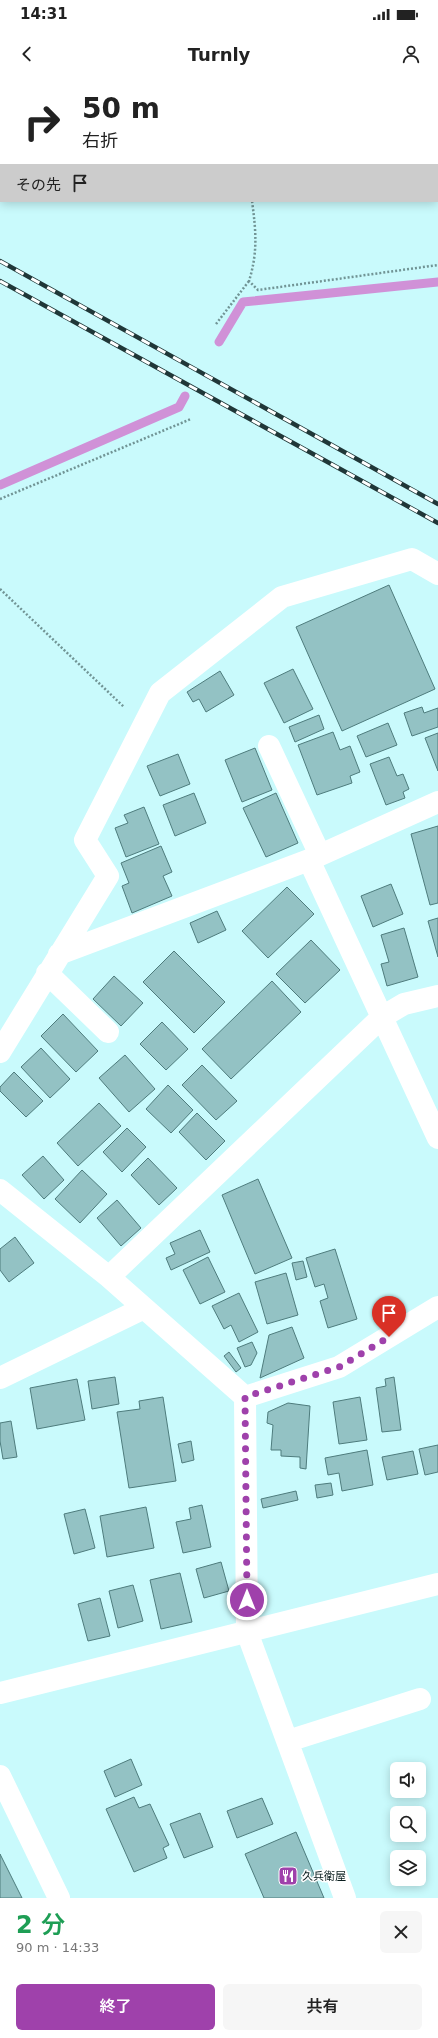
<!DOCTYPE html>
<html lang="ja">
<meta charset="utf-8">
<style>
body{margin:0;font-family:"DejaVu Sans","Noto Sans JP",sans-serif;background:#f6f6f6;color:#222;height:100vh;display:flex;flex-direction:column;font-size:15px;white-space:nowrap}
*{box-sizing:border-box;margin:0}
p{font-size:13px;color:#767676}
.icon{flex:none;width:22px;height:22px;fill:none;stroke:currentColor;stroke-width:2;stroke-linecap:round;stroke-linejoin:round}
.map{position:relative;height:1818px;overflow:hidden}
.drawer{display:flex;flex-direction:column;background:#fff;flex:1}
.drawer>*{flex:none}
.top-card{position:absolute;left:0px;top:0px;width:438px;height:122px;box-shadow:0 2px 10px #0003;background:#fff;color:#222;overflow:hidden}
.tools{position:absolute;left:390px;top:1682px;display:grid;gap:8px}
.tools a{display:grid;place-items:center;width:36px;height:36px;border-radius:6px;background:#fff;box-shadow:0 2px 10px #0003;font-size:20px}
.pin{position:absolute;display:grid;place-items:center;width:34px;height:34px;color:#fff;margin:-41px -17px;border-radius:50% 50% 50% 0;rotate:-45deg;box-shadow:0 0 4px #0007}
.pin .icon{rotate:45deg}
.me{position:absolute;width:44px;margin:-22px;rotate:0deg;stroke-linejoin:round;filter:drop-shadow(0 0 3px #0008)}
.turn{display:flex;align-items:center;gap:14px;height:84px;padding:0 16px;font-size:18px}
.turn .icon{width:52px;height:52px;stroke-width:2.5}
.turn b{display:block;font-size:28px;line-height:34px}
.then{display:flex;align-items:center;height:38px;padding:0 16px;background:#0003;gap:8px;font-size:15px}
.round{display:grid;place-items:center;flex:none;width:42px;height:42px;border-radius:6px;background:#f6f6f6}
.head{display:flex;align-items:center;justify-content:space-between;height:68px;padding:0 16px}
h1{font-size:24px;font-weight:600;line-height:30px;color:#1e9e55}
.primary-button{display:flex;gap:8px;margin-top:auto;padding:8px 16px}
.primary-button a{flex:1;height:46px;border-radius:6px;background:#9f41ab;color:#fff;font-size:16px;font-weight:600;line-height:46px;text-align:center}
.primary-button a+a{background:#f6f6f6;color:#222}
.status{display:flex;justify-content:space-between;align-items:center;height:28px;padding:0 20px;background:#fff;direction:ltr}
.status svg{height:11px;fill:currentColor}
header{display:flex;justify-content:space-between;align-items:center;height:52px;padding:0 16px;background:#fff;font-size:18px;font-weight:600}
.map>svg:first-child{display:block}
</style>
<div class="status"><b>14:31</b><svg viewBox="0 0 49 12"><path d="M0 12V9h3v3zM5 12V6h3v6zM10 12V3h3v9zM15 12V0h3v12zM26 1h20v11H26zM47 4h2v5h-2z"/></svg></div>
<header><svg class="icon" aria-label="back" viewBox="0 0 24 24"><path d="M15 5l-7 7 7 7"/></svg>Turnly<svg class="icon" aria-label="person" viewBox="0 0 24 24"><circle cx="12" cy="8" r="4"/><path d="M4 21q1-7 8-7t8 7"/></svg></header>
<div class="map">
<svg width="438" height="1818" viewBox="0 0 438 1818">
<rect width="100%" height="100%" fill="#c9fafc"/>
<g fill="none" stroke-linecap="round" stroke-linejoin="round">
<path stroke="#d091d7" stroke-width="9" d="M 219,262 L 243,222 L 438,202
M 0,405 L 179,327 L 185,316"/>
</g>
<path fill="#93c2c4" stroke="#4e7c7d" d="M 389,505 L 435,609 L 342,651 L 296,547 Z
M 293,589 L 313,629 L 284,643 L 264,603 Z
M 220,591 L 234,615 L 206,632 L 199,619 L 193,622 L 187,612 Z
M 422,627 L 424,633 L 438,628 L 438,647 L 412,656 L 404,633 Z
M 319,635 L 324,649 L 295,662 L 289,647 Z
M 388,643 L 397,665 L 366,677 L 357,656 Z
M 333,652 L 340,670 L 350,666 L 360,692 L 350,696 L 352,703 L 317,715 L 298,665 Z
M 438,653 L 438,691 L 425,658 Z
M 255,668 L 272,710 L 242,722 L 225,680 Z
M 178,674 L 190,704 L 160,716 L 147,686 Z
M 389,677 L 397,696 L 403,694 L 409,709 L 403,712 L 405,718 L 386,725 L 370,684 Z
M 194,713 L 206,743 L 175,756 L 163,725 Z
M 276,713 L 298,763 L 266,777 L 243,728 Z
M 144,727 L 159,764 L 126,777 L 115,748 L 128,743 L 124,735 Z
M 438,746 L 438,823 L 430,825 L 411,754 Z
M 161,766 L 172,792 L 163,796 L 172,816 L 132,833 L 122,806 L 129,803 L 121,783 Z
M 391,804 L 403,834 L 373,847 L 361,816 Z
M 287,807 L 314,834 L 268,878 L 242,851 Z
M 217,831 L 226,850 L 198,863 L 190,843 Z
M 438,838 L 438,877 L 428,841 Z
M 404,848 L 418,897 L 387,906 L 381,884 L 389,882 L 381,855 Z
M 311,860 L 340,890 L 305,923 L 276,894 Z
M 174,871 L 225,922 L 194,953 L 143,902 Z
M 114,896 L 143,923 L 121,946 L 93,919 Z
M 272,901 L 301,932 L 231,999 L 202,969 Z
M 63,934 L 98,971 L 76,992 L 41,956 Z
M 162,942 L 188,969 L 166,990 L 140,964 Z
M 41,968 L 70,999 L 50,1018 L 21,987 Z
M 125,975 L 155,1009 L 129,1032 L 99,998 Z
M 202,985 L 237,1021 L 216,1040 L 182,1005 Z
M 14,992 L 43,1021 L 26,1037 L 0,1011 L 0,1007 Z
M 168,1005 L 193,1030 L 171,1053 L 146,1029 Z
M 99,1023 L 121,1046 L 78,1086 L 57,1063 Z
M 197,1033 L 225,1061 L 206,1080 L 179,1052 Z
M 127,1048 L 146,1067 L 122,1092 L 103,1072 Z
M 43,1076 L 64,1100 L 44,1119 L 22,1095 Z
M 148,1078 L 177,1108 L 159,1125 L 131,1095 Z
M 82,1090 L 107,1114 L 80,1143 L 55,1119 Z
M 258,1099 L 292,1178 L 255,1194 L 222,1115 Z
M 117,1120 L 141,1148 L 121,1166 L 97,1138 Z
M 200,1150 L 210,1172 L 171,1190 L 166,1178 L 175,1174 L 170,1163 Z
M 15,1157 L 34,1183 L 9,1202 L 0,1190 L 0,1169 Z
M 335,1169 L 357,1239 L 328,1248 L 320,1221 L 328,1218 L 324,1204 L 315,1207 L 306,1178 Z
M 208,1177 L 225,1212 L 200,1224 L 183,1190 Z
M 303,1181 L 307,1197 L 296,1200 L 292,1183 Z
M 286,1193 L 298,1235 L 267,1244 L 255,1202 Z
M 239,1213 L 258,1252 L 239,1262 L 231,1245 L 224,1249 L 212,1226 Z
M 292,1247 L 304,1278 L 260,1298 L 269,1255 Z
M 252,1262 L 257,1273 L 251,1285 L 245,1287 L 237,1268 Z
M 229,1272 L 241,1288 L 236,1292 L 224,1276 Z
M 115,1297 L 119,1324 L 92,1329 L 88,1301 Z
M 394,1297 L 401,1350 L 382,1352 L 376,1308 L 386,1306 L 385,1299 Z
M 77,1299 L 85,1340 L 37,1349 L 30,1308 Z
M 163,1317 L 176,1401 L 129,1408 L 117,1332 L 140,1329 L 139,1321 Z
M 360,1317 L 367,1360 L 339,1364 L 333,1322 Z
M 288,1323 L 310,1326 L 306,1389 L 300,1388 L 300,1377 L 281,1376 L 281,1370 L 271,1370 L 273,1345 L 267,1343 L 268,1332 Z
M 11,1341 L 17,1377 L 3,1379 L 0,1361 L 0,1343 Z
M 191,1361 L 194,1380 L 182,1383 L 178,1364 Z
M 438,1365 L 438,1392 L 425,1395 L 419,1369 Z
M 367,1370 L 373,1405 L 342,1411 L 339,1393 L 328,1395 L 325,1378 Z
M 413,1371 L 418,1394 L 387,1400 L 382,1377 Z
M 331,1403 L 333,1415 L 317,1418 L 315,1405 Z
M 296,1411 L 298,1420 L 263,1428 L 261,1419 Z
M 202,1425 L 211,1467 L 183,1473 L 176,1442 L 191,1439 L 189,1428 Z
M 146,1427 L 154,1468 L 107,1477 L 100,1436 Z
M 85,1429 L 95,1468 L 74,1474 L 64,1434 Z
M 221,1482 L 229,1511 L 204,1518 L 196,1489 Z
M 180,1493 L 192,1542 L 161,1549 L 150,1500 Z
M 133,1505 L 143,1541 L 118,1548 L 109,1511 Z
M 100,1518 L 110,1556 L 88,1561 L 78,1524 Z
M 131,1679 L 142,1705 L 115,1717 L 104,1691 Z
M 134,1717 L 139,1728 L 150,1724 L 169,1765 L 163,1768 L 167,1778 L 134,1792 L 106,1729 Z
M 262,1718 L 273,1744 L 237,1758 L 227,1731 Z
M 200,1733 L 213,1767 L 184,1778 L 170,1744 Z
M 296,1752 L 324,1818 L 264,1818 L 245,1774 Z
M 0,1774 L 22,1818 L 0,1818 Z"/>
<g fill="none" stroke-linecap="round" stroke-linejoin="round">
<path stroke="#719495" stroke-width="2.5" stroke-dasharray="2 2" stroke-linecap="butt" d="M 235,0 L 236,1
M 252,121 C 256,151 258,172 249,201 L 258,210 L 438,185
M 216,244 L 249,201
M 0,419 L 191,339
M 0,509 L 124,627"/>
<path stroke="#fff" stroke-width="22" d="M 269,666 L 320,775
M 309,780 L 438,1058
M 59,874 L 309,780 L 438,722
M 47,893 L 108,952
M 0,972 L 108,796 L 85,760 L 160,613 L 282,517 L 412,479 L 438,494
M 0,1110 L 109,1197 L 245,1317 L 247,1552 L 345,1818
M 109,1197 L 382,937 L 404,924 L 438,916
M 0,1298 L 144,1228
M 245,1317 L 339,1287 L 438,1227
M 0,1613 L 438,1504
M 288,1661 L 420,1619
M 0,1696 L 59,1818"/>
<g stroke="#203738" stroke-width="4.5">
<path id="rail" d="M 0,181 L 438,424
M 0,201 L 438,443"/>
</g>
<use href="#rail" stroke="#fff" stroke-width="3" stroke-dasharray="9" stroke-linecap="butt"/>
</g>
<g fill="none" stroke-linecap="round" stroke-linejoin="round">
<path stroke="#9f41ab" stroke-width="7" stroke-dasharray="0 12.6" d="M 247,1520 L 245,1317 L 339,1287 L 389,1257"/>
</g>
<defs>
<g id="restaurant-square" transform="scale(1)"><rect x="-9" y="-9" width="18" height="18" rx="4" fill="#9f41ab" stroke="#fff"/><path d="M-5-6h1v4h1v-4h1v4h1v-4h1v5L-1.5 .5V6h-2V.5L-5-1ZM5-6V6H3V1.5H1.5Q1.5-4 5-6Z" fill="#fff"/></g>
</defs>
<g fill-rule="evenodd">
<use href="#restaurant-square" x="288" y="1796"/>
</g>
<g text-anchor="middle" stroke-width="3" stroke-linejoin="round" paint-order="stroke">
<g font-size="11" fill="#0a1d1e" stroke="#fff" text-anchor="start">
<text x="302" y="1800">久兵衛屋</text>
</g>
</g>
</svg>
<div class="tools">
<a><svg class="icon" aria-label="sound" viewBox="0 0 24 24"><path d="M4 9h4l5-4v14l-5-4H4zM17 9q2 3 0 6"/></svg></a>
<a><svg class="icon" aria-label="search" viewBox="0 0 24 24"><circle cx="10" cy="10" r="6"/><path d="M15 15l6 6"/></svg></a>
<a><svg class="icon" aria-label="layers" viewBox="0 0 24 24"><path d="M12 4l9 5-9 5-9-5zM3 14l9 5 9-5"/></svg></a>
</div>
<div class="pin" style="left:389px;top:1257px;background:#d93025"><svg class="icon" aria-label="arrive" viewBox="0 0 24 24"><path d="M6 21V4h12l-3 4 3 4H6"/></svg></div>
<svg class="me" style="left:247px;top:1520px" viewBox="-20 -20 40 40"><circle r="17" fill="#9f41ab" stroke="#fff" stroke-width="3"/><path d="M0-11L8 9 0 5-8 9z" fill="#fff"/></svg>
<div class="top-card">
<div class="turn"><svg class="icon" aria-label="right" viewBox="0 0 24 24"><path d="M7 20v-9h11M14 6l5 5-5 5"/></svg><div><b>50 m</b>右折</div></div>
<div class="then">その先<svg class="icon" aria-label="arrive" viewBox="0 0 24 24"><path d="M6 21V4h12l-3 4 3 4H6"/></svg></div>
</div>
</div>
<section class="drawer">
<div class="head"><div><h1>2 分</h1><p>90 m · 14:33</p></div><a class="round"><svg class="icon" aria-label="close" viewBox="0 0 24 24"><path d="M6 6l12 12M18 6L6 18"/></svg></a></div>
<div class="primary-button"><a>終了</a><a>共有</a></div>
</section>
